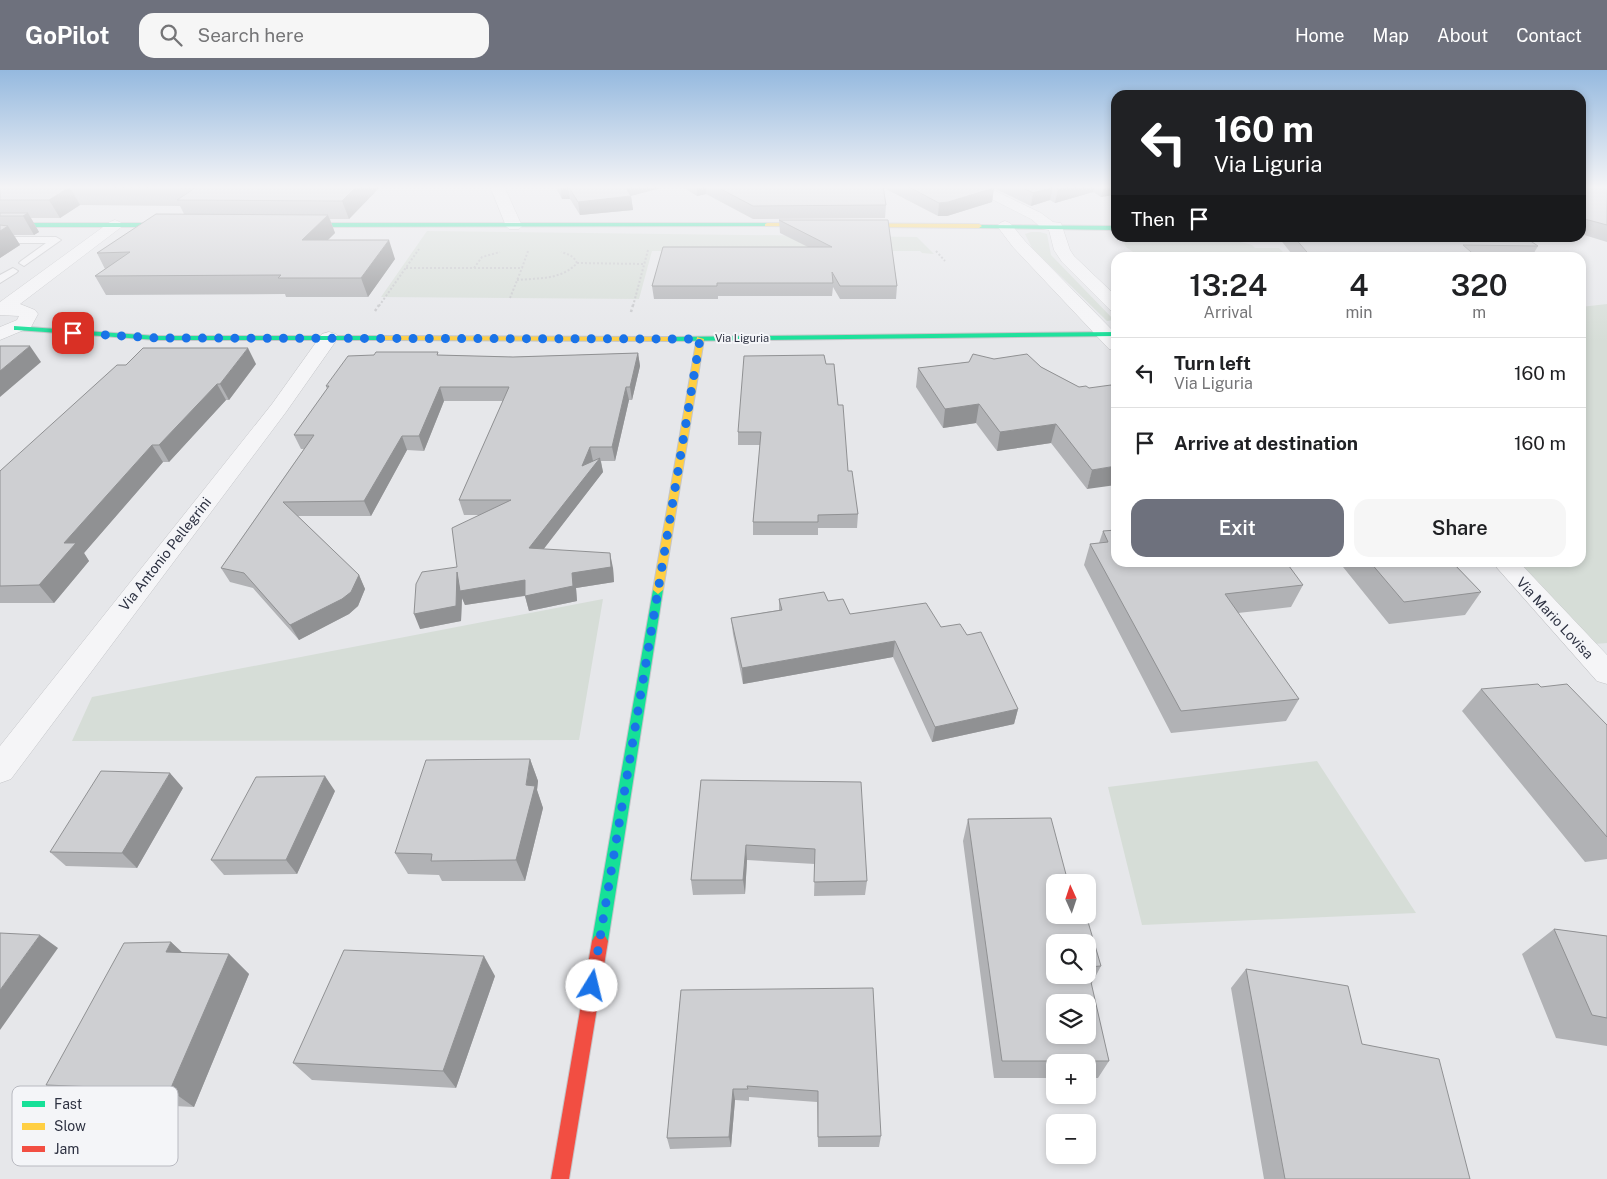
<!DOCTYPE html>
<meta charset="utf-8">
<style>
body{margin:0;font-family:"Public Sans",sans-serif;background:#f6f6f6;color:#202124;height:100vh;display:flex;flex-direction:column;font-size:19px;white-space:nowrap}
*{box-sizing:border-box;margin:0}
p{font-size:16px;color:#757577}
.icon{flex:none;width:28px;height:28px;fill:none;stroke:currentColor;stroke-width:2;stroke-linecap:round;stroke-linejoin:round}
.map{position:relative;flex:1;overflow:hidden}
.drawer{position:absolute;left:1111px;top:182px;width:475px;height:315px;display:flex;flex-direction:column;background:#fff;border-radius:15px;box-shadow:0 2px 8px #0003}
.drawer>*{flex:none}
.banner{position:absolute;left:1111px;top:20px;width:475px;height:152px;border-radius:15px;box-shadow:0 2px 8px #0003;background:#202124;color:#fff;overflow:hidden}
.needle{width:32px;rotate:357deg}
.tools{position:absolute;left:1046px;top:804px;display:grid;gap:10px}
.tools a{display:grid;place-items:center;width:50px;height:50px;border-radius:10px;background:#fff;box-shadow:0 2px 8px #0003;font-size:25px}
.pin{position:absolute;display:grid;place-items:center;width:42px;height:42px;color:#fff;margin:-21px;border-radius:10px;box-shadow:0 2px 8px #0006}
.me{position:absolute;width:55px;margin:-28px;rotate:9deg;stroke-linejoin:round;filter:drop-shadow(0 0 4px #0008)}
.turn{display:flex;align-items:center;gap:18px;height:105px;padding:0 20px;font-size:22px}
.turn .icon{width:65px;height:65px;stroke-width:2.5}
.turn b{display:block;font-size:35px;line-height:42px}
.then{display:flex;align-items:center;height:48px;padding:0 20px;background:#0003;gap:10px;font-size:19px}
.eta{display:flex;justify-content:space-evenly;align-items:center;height:85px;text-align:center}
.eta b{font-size:30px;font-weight:600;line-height:35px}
.button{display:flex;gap:10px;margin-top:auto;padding:10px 20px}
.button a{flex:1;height:58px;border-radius:15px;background:#6e717d;color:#fff;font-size:20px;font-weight:600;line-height:58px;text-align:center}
.button a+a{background:#f6f6f6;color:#202124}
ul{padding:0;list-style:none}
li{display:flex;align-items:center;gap:15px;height:70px;padding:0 20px;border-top:1px solid #e0e0e0}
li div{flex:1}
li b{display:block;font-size:19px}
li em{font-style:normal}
header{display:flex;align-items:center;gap:30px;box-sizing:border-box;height:70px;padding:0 25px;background:#6e717d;color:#fff}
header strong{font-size:24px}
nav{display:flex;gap:28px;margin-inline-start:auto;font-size:18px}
.search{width:350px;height:45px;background:#f6f6f6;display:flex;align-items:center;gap:12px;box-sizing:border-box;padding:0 18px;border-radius:15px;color:#757577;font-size:19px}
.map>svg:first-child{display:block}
</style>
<header>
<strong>GoPilot</strong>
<div class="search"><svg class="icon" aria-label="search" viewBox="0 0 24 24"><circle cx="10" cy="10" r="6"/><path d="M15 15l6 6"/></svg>Search here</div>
<nav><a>Home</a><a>Map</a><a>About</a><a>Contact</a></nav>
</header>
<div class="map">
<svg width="1607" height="1109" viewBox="0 0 1607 1109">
<rect width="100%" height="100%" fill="#e6e7ea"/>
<path fill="#d6ddd7" d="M 427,161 L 917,167 L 934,184 L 922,183 L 920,181 L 652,181 L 639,229 L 381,227 Z
M 1031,162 L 1040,162 L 1047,164 L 1051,185 L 1114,250 L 1107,251 L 1032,178 L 1025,164 Z
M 1134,168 L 1226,168 L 1252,175 L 1255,178 L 1279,178 L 1288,187 L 1140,187 L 1126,177 L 1124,173 Z
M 1607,234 L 1607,573 L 1594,574 L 1516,493 L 1581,492 L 1581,237 Z
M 603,529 L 579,670 L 72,671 L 92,627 Z
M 1317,691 L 1416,843 L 1142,855 L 1108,717 Z"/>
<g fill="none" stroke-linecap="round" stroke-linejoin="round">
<g stroke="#c4c5c8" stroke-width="2">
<path id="lane" d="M 0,167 L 56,167 L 61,170 L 24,196 L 19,193 L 21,191 L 46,173 L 0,173 Z
M 13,198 L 18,201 L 16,203 L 0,213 L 0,205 Z"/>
</g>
<g stroke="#c4c5c8" stroke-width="1">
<path id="street" d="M 490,116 L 504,116 L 522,156 L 519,159 L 509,159 L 506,156 Z
M 966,116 L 985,116 L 1041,143 L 1053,152 L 1061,153 L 1070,180 L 1074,186 L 1116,226 L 1116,241 L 1110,240 L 1062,192 L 1054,180 L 1049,160 L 1043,159 L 1031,149 Z
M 115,150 L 120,152 L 123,155 L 120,158 L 20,234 L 35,240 L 38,244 L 31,257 L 0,270 L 0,257 L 17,250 L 19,246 L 0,245 L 0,232 L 110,152 Z
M 1005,151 L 1010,153 L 1025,171 L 1116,264 L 1116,281 L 1109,279 L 1013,177 L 997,156 L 1000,153 Z
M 329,262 L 336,264 L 338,268 L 286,342 L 11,709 L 0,713 L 0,676 L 272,334 L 322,264 Z
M 1492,492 L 1519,492 L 1607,585 L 1607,614 L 1597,611 Z"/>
</g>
<g stroke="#c4c5c8" stroke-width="2">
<path id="fast" d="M 0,153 L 178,153 L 181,155 L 178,157 L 0,157 Z
M 767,153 L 769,154 L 769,156 L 294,157 L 291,155 L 294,153 Z
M 977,155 L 1116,156 L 1116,160 L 979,158 L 977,157 Z
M 14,256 L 157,266 L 383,266 L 387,268 L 383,270 L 157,270 L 17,260 L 14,260 Z
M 1116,262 L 1116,266 L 670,271 L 666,269 L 670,267 Z
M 658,516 L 663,520 L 608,871 L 605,876 L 600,878 L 595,876 L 592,871 L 653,520 Z"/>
</g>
<g stroke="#c4c5c8" stroke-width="2">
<path id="slow" d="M 767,153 L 979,154 L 982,156 L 979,158 L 765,156 L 765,154 Z
M 380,266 L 670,267 L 674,269 L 670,271 L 383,270 L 379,268 Z
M 697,267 L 704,269 L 663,520 L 658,524 L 653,520 Z"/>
</g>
<g stroke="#c4c5c8" stroke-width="2">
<path id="jam" d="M 600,864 L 605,866 L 608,871 L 569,1109 L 551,1109 L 592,871 L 595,866 Z"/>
</g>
<path stroke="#c6c7ca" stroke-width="2" stroke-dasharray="2 2" stroke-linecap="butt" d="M 936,181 L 945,191
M 577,193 L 644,194
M 406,198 L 522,198 L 528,181
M 474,198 L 482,187 L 500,182
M 517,210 C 538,208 562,210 577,193 C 574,186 568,184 561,182
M 510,228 L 522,198
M 379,236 L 419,179
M 633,236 L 648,180"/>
<path stroke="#c6c7ca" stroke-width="2.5" stroke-dasharray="2.5 2.5" stroke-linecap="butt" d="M 375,241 L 379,235
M 631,242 L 633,235"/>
<use href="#lane" fill="#f5f5f7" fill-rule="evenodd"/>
<use href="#street" fill="#f5f5f7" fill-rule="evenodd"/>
<use href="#fast" fill="#16e098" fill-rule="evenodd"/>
<use href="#slow" fill="#ffcf43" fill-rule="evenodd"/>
<use href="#jam" fill="#f24e42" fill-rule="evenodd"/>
</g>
<path fill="#b1b2b5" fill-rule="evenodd" d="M 0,116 L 381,116 L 349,149 L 330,149 L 335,163 L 328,170 L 395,189 L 368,227 L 286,227 L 285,224 L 106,225 L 95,206 L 105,199 L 97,183 L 184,144 L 180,136 L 80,135 L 60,148 L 31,148 L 39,162 L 34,165 L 14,165 L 20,175 L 0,188 Z
M 555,116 L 669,116 L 631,126 L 633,140 L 580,145 L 570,129 L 562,129 Z
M 681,116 L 1116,116 L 1116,127 L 1113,125 L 1101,127 L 1093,122 L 1055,133 L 1050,130 L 1031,136 L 994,118 L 992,132 L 947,146 L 938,146 L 884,118 L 886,135 L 885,148 L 753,149 L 706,124 L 697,126 Z
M 1581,116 L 1607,116 L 1607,172 L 1581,164 Z
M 779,150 L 888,150 L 897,216 L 896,229 L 840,229 L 833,217 L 832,226 L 718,226 L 718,229 L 654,229 L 652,216 L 808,177 L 780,163 Z
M 1279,168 L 1526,168 L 1538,176 L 1531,188 L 1295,188 Z
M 638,283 L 640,296 L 632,330 L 629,330 L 615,391 L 601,391 L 603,402 L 543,479 L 613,498 L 614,512 L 576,518 L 577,531 L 529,541 L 525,526 L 465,535 L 462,528 L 461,551 L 420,559 L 457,497 L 480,445 L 464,445 L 459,430 L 503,331 L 444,331 L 424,381 L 407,380 L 371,446 L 298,446 L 359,505 L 365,519 L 358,536 L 349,544 L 299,570 L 253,518 L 230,512 L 221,498 L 304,379 L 301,379 L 294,365 L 327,319 L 326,316 L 374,285 L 439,285 L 513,287 Z
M 994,289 L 1041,297 L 1079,317 L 1116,321 L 1087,419 L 1051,373 L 997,381 L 976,353 L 943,358 L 916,317 L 918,298 Z
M 256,294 L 229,330 L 226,330 L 169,392 L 163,392 L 84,483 L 89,491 L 54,533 L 0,533 L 0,401 Z
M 826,294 L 838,335 L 848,401 L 858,444 L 857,458 L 818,458 L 818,465 L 753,465 L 753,452 L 760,375 L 738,375 L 738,362 Z
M 1103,461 L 1303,515 L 1291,537 L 1238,543 L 1299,629 L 1286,651 L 1171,663 L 1084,495 L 1090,474 L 1099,473 Z
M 1339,492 L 1452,492 L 1481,522 L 1465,545 L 1389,554 Z
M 779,529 L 828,531 L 850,544 L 941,557 L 967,565 L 1018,639 L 1014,654 L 932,672 L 893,587 L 743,614 L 733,564 L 731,548 L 779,540 Z
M 1541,617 L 1607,655 L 1607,789 L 1585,792 L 1462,641 L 1481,619 Z
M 530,689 L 538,711 L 537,720 L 543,738 L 525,811 L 442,811 L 439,805 L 408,804 L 395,783 Z
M 701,710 L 867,811 L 865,825 L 814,826 L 815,794 L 747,790 L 745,824 L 693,825 L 691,810 Z
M 183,718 L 137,798 L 66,796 L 50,782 Z
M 335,721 L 297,804 L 224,805 L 211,790 Z
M 968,749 L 1055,812 L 1101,896 L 1091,915 L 1109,991 L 1098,1008 L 1088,1008 L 1088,992 L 1055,992 L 1055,1008 L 994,1008 L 963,771 ZM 1088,872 L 1088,905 L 1055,905 Z
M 1554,859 L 1607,866 L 1607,976 L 1556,968 L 1522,884 Z
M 171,872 L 183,883 L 229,884 L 249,904 L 194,1037 L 75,1031 L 46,1015 Z
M 1246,899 L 1362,974 L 1470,1109 L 1264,1109 L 1231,918 Z
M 495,906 L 456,1018 L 312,1010 L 293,993 Z
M 681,920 L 881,1066 L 879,1077 L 818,1077 L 817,1032 L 749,1027 L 749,1031 L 735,1030 L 731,1077 L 670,1079 L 667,1068 Z"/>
<path fill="#909193" d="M 357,116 L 381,116 L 349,149 L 342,131 Z
M 560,116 L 568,116 L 570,129 L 562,129 Z
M 624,116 L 669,116 L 626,127 L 631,126 L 633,140 L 580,145 L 578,132 Z
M 697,116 L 706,116 L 706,124 L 697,126 Z
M 1069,116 L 1094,116 L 1093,122 L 1055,133 L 1058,119 Z
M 1104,116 L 1115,116 L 1113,125 L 1101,127 Z
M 70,117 L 80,135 L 60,148 L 49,130 Z
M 1053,117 L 1050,130 L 1031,136 L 1033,123 Z
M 994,118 L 992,132 L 947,146 L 938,146 L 939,133 Z
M 28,143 L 39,162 L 34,165 L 23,146 Z
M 328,145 L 335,163 L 309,188 L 302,170 Z
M 8,156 L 20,175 L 0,188 L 0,161 Z
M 389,170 L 395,189 L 368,227 L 361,208 Z
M 30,276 L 41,292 L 0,327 L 0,301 Z
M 248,278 L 256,294 L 229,330 L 220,314 Z
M 638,283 L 640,296 L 632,330 L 630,317 Z
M 217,314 L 226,330 L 169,392 L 159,375 Z
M 440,317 L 444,331 L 424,381 L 419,366 Z
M 626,317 L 629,330 L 615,391 L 612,377 Z
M 979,334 L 976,353 L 943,358 L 945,339 Z
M 1056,354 L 1051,373 L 997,381 L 1000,362 Z
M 402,366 L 407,380 L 371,446 L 364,431 Z
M 152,375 L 163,392 L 84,483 L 89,491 L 54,533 L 39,515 L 64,473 Z
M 590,377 L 593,391 L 600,388 L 603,402 L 533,493 L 529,478 L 582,396 Z
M 1116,396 L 1116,415 L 1087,419 L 1092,400 Z
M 610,483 L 613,498 L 614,512 L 576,518 L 577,531 L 529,541 L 525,526 L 572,503 Z
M 457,502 L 525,510 L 529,525 L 465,535 L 462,528 L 461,551 L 420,559 L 414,544 Z
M 359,505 L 365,519 L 358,536 L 349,544 L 299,570 L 290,555 Z
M 895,571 L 893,587 L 743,614 L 742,598 Z
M 1018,639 L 1014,654 L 932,672 L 935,657 Z
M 530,689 L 538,711 L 537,720 L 543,738 L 525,811 L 516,790 Z
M 170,703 L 183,718 L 137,798 L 122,783 Z
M 325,706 L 335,721 L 297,804 L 286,790 Z
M 746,775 L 747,790 L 745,824 L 743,810 Z
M 40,865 L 58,878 L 0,960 L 0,920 Z
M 171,872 L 192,892 L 166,882 Z
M 229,884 L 249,904 L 194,1037 L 170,1020 Z
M 484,886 L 495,906 L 456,1018 L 443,1001 Z
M 733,1019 L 735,1030 L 731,1077 L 729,1067 Z"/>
<path fill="#cecfd2" stroke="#909193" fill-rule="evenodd" d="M 0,116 L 357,116 L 342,131 L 177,130 L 195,118 L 70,117 L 49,130 L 0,130 Z
M 568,116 L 625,116 L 631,126 L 578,132 Z
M 715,116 L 883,116 L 886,135 L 753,136 Z
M 907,116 L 990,116 L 994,118 L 948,132 L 939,133 Z
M 1020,116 L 1069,116 L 1058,119 L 1053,117 L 1033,123 Z
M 1581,116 L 1607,116 L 1607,155 L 1581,148 Z
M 0,143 L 28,143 L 23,146 L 0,146 Z
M 156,144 L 328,145 L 302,170 L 389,170 L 361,208 L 278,208 L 281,205 L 95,206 L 130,182 L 97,183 Z
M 779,150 L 888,150 L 897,216 L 840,216 L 832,202 L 833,213 L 717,213 L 717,216 L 652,216 L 663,177 L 832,177 Z
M 0,155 L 8,156 L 0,161 Z
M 1295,168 L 1526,168 L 1538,176 L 1463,175 L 1478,188 L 1312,188 Z
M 0,276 L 30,276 L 0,301 Z
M 143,278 L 248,278 L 220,314 L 217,314 L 159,375 L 152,375 L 64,473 L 76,473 L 39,515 L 0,516 L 0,401 L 117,295 L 126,295 Z
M 376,282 L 438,282 L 437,285 L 513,287 L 638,283 L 630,317 L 626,317 L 612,377 L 590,377 L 582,396 L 600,388 L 529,478 L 610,483 L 611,497 L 572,503 L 573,516 L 525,526 L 525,510 L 460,521 L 457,502 L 456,536 L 414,544 L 416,514 L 422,502 L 457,497 L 452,458 L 511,430 L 459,430 L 509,317 L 440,317 L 419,366 L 402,366 L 364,431 L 283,432 L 359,505 L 351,522 L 342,529 L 290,555 L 244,503 L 221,498 L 314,365 L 294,365 L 329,316 L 326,316 L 348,286 L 374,285 Z
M 973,284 L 994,289 L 1027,284 L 1041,297 L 1079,317 L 1086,316 L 1089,318 L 1111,315 L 1116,321 L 1116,396 L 1092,400 L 1056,354 L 1000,362 L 979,334 L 945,339 L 918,298 L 969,292 Z
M 824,285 L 826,294 L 834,294 L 838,335 L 843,335 L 848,401 L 852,401 L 858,444 L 818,445 L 818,452 L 753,452 L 761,362 L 738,362 L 744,286 Z
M 1116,460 L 1116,492 L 1286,492 L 1303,515 L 1225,524 L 1299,629 L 1181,641 L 1090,474 L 1108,472 L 1103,461 Z
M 1370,492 L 1452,492 L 1481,522 L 1404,532 Z
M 824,522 L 828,531 L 843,529 L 850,544 L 926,533 L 941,557 L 960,554 L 967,565 L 981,562 L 1018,639 L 935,657 L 895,571 L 742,598 L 731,548 L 782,540 L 779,529 Z
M 1538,614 L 1541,617 L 1567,614 L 1607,655 L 1607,767 L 1481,619 Z
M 530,689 L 526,715 L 535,716 L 516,790 L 431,791 L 432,784 L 395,783 L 426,690 Z
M 101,701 L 170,703 L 122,783 L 50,782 Z
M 325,706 L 286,790 L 211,790 L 256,707 Z
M 701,710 L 861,712 L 867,811 L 814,812 L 815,779 L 746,775 L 743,810 L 691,810 Z
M 1051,748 L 1068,812 L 1055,812 L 1055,845 L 1086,845 L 1101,896 L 1088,897 L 1088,872 L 1055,872 L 1055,905 L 1088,905 L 1088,899 L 1109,991 L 1002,991 L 968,749 ZM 1055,932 L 1088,932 L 1088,965 L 1055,965 Z
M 1554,859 L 1607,866 L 1607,948 L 1592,945 Z
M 0,863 L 40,865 L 0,920 Z
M 171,872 L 166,882 L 229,884 L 170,1020 L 46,1015 L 124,873 Z
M 344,880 L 484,886 L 443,1001 L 293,993 Z
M 1246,899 L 1348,916 L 1362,974 L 1439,989 L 1470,1109 L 1285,1109 Z
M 873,918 L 881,1066 L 818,1067 L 818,1021 L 747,1016 L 748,1019 L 733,1019 L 729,1067 L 667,1068 L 681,920 Z"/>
<linearGradient id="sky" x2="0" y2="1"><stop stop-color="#95b9df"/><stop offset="0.43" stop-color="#f4f4f6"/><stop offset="1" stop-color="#f4f4f6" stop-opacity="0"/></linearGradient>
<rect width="1607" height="272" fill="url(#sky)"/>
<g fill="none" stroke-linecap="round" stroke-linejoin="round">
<path stroke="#1a73e8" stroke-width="9" stroke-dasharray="0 16.2" d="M 73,263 L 157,268 L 700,269 L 592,916"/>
</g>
<g text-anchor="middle" stroke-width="4" stroke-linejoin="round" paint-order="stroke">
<g font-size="11" fill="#2e3242" stroke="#f4f5f8">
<text x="742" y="272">Via Liguria</text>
</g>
<g font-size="14" fill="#2e3242" stroke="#f4f5f8">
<text transform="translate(165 484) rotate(-52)" y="5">Via Antonio Pellegrini</text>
<text transform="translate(1555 548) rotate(47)" y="5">Via Mario Lovisa</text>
</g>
</g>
<rect x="12" y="1016" width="166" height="80" rx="8" fill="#f4f5f8" stroke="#b9bac1" stroke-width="1"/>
<rect x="22" y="1031" width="23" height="6" fill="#16e098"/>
<rect x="22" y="1053" width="23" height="7" fill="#ffcf43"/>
<rect x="22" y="1076" width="23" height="6" fill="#f24e42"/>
<g font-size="14" fill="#2e3242">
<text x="54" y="1039">Fast</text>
<text x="54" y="1061">Slow</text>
<text x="54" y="1084">Jam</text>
</g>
</svg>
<div class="tools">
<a><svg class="needle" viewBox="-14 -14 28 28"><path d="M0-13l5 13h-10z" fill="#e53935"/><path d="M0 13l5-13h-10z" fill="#757577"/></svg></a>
<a><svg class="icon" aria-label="search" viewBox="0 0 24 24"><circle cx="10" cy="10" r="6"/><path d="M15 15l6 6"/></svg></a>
<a><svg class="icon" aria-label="layers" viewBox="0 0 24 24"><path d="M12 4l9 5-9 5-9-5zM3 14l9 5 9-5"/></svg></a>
<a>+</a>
<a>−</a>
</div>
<div class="pin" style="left:73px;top:263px;background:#d93025"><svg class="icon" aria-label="arrive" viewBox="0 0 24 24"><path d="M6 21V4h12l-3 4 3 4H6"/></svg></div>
<svg class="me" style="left:592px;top:916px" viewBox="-20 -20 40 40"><circle r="19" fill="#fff"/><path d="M0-13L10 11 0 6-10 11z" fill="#1a73e8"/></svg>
<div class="banner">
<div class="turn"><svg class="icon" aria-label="left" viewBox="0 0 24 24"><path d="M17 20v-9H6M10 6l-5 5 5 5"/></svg><div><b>160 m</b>Via Liguria</div></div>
<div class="then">Then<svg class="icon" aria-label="arrive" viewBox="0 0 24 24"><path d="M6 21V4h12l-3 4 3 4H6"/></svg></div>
</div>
<section class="drawer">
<div class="eta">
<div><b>13:24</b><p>Arrival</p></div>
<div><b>4</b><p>min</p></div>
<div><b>320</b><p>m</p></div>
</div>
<ul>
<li><svg class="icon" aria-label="left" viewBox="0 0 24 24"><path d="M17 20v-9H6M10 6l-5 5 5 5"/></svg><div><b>Turn left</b><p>Via Liguria</p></div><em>160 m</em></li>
<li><svg class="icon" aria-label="arrive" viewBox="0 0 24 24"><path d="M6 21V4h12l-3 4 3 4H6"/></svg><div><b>Arrive at destination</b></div><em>160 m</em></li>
</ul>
<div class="button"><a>Exit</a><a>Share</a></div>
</section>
</div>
